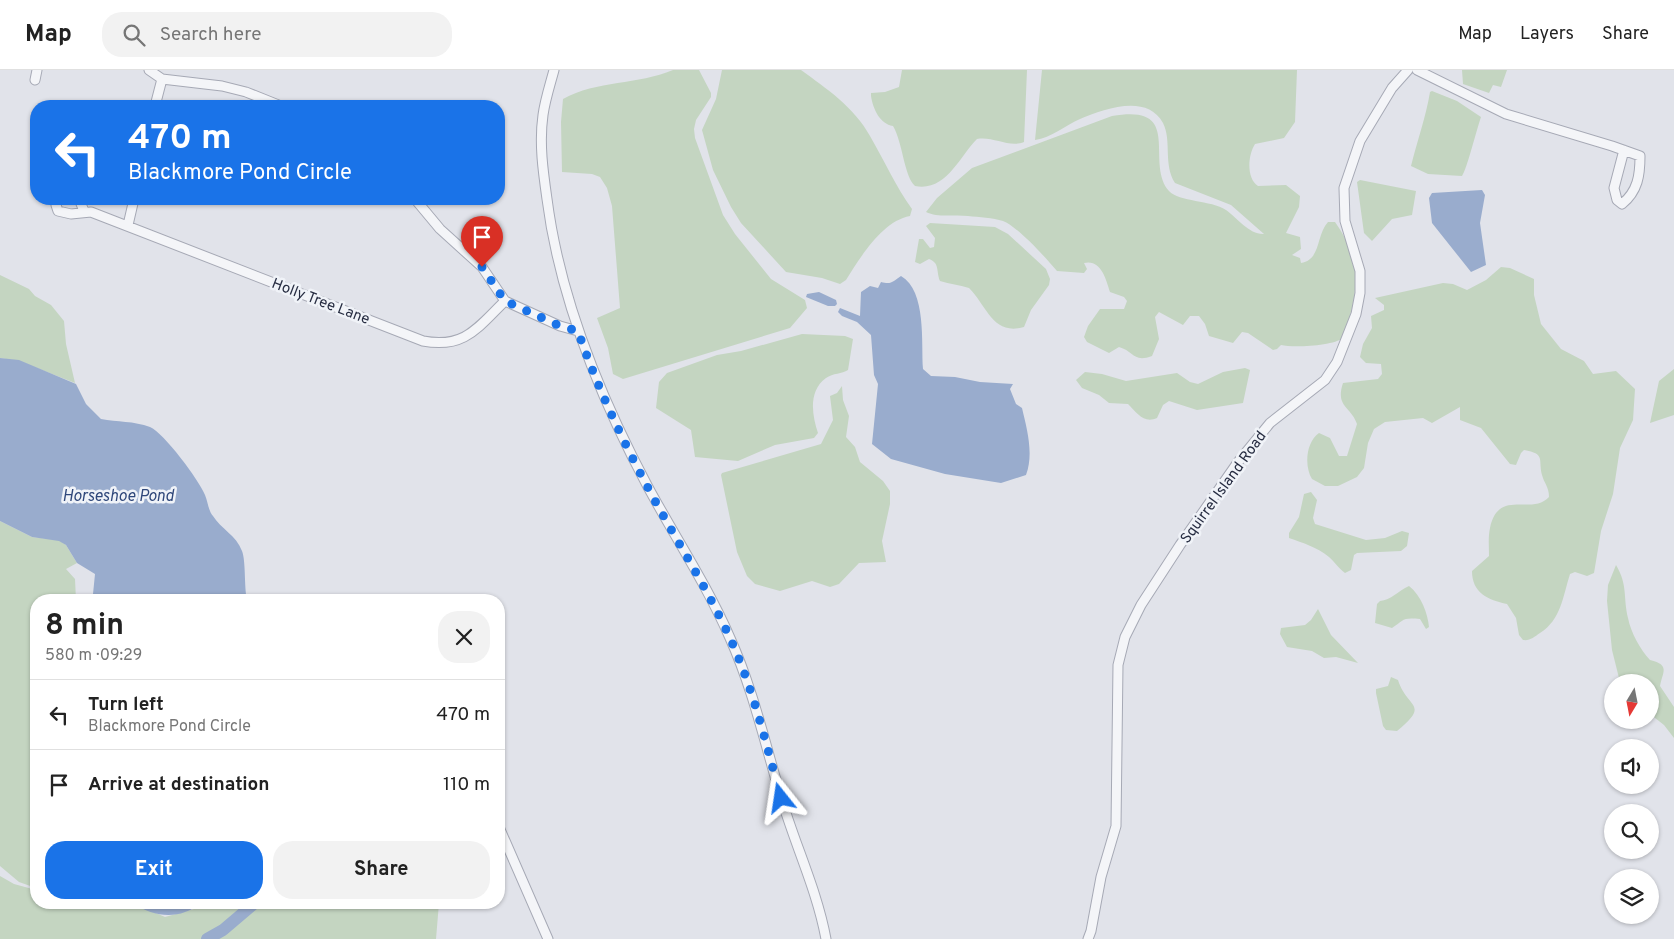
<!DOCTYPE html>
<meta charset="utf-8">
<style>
body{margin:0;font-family:Overpass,sans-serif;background:#f2f2f2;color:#222;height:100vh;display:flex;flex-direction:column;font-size:19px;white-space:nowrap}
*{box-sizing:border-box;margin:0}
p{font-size:16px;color:#767676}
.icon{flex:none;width:28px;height:28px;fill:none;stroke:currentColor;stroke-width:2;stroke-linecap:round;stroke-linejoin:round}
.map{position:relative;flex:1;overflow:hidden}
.side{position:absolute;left:30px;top:524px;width:475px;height:315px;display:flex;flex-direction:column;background:#fff;border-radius:20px;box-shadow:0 1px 4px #0004}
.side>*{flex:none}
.top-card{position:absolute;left:30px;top:30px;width:475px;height:105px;border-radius:20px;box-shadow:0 1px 4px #0004;background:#1a73e8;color:#fff;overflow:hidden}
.needle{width:32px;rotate:190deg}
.fabs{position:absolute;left:1604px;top:604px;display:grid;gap:10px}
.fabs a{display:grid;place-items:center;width:55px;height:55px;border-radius:50%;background:#fff;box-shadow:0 1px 4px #0004;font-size:25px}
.pin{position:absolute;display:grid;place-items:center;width:42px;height:42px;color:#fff;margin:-51px -21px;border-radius:50% 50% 50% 0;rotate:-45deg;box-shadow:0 0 5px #0007}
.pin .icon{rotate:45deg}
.me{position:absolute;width:55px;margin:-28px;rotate:345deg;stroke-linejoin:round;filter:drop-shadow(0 0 4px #0008)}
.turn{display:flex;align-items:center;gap:18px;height:105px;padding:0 15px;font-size:22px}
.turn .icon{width:65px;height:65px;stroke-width:2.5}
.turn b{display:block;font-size:35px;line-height:42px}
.round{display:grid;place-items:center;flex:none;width:52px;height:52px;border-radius:20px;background:#f2f2f2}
.headline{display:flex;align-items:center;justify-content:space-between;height:85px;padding:0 15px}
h1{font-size:30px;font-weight:700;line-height:38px}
.button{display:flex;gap:10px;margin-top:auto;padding:10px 15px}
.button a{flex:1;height:58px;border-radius:20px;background:#1a73e8;color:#fff;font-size:20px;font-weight:700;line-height:58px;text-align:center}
.button a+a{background:#f2f2f2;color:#222}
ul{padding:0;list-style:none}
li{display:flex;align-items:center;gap:15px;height:70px;padding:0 15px;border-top:1px solid #e0e0e0}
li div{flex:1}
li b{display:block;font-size:19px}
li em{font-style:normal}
header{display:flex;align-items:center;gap:30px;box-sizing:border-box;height:70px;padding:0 25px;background:#fff;border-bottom:1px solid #e0e0e0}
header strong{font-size:24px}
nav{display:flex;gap:28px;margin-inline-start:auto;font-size:18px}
.search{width:350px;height:45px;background:#f2f2f2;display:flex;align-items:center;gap:12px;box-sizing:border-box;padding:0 18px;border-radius:20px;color:#767676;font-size:19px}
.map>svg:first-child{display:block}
</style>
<header>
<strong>Map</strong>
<div class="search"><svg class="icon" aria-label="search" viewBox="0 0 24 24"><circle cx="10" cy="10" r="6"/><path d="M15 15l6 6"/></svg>Search here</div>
<nav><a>Map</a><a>Layers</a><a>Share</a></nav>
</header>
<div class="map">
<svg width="1674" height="869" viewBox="0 0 1674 869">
<rect width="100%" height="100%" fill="#e1e3ea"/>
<path fill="#c4d5c1" d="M 673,0 L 699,0 L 711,23 L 711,27 L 696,50 L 694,59 L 695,68 L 723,145 L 735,164 L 771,209 L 805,230 L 807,238 L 790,258 L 623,309 L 613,304 L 608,278 L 597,248 L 620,238 L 612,136 L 607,118 L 600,107 L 592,104 L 562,102 L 561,52 L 563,29 C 597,10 638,15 673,0 Z
M 722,0 L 801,0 C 827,19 854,37 870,66 C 884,90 896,117 912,139 L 910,146 C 882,151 860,188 846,210 L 840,214 L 822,208 L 786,202 L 741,153 L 731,137 L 713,100 L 702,60 L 716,29 Z
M 902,0 L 1027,0 L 1024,72 C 1009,78 993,66 977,69 C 959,87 946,122 915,116 C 904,106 903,73 893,56 C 880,54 873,39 871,26 L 871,23 L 885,22 L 899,17 Z
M 1042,0 L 1297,0 L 1295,52 L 1284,68 L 1255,74 C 1248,85 1246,108 1258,116 L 1286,115 L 1300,126 L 1299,137 L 1286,163 L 1300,167 L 1301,179 L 1292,185 L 1300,188 L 1301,193 C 1321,190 1316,165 1328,152 L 1335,152 C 1364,193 1358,224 1343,268 C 1333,276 1293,278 1281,275 L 1277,279 L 1273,280 L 1248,263 L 1242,262 L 1233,273 L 1209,266 L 1205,254 L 1199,246 L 1190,246 L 1183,255 L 1159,242 L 1155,247 L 1159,269 L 1152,286 C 1133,293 1134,281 1119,277 L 1109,283 L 1087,272 L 1084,267 L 1088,256 L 1100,239 L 1124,239 L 1127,231 L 1124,227 L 1110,222 C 1106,209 1101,189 1084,193 L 1087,199 L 1084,203 L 1057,201 C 1046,188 1018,157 1003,151 C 993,148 979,147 968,146 C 955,144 938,148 926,142 L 937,128 L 972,98 L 1112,46 C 1185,33 1144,92 1169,121 C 1179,132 1211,130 1226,140 C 1237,148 1250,165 1264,164 L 1231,135 L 1175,113 C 1163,94 1172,71 1163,53 C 1147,23 1104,39 1080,49 C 1066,55 1051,68 1035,70 Z
M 1462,0 L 1507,0 L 1501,17 L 1493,15 L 1489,23 L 1463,14 Z
M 1432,21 L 1457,31 L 1481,47 C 1477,58 1467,99 1462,106 L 1428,104 L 1411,96 C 1417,71 1426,47 1430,22 Z
M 1360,110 L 1416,121 L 1412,145 L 1392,149 L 1372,171 L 1364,163 L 1357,112 Z
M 930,153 L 995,157 L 1008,164 L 1046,199 L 1050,209 L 1049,215 L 1031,240 L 1024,257 C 993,266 987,236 969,218 C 959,215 950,214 940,211 C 936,201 940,193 929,189 L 920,194 L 915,192 L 919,169 L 923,169 L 930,178 L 934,177 L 935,168 L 926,156 Z
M 1501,197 L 1510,198 L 1534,209 L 1534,225 L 1541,254 L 1561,279 L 1584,291 L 1593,304 L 1616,301 L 1635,319 L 1633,350 L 1620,378 L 1613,424 L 1601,461 L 1594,503 L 1587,506 L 1575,502 L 1570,504 C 1563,526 1561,550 1540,563 C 1534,567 1530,571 1523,570 L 1519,565 L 1516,548 L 1507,534 C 1488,530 1472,523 1472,501 L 1489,486 C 1489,477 1488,467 1490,458 C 1498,418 1532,446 1549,427 C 1549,417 1544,413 1542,405 C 1538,389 1546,384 1524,380 L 1521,383 L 1516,395 L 1510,394 L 1481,358 L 1460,350 L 1460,337 L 1432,353 L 1423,348 L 1385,352 L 1374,359 L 1368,373 L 1364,398 L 1357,407 L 1338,416 L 1325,416 L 1312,409 C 1304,396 1306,372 1319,363 L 1330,368 L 1339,386 L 1347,386 L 1357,354 C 1351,336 1335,337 1343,313 L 1378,309 L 1382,304 L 1381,294 L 1366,293 L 1360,287 L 1363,274 L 1372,258 L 1371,246 L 1384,240 L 1384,235 L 1375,228 L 1443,213 L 1453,214 L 1467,220 L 1486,210 Z
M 0,205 L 29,219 L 35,226 L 51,235 L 64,251 L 66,274 L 75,313 L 19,291 L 0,288 Z
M 802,264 L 845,266 L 853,269 L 848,300 C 842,304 833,303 826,308 C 808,321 812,345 818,363 L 814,368 L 775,375 L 738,391 L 695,387 L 691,360 L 656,338 L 659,312 L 667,303 L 717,285 L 741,281 Z
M 1245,298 L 1250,300 L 1243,333 L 1197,340 L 1169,331 L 1163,335 L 1157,348 C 1144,354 1137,343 1128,334 L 1109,333 L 1099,325 L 1082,318 L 1076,310 L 1085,302 L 1102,304 L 1126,311 L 1177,303 L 1190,312 L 1198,314 L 1223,302 Z
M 1674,299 L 1674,345 L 1650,353 L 1659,311 Z
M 842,316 L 843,330 L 849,346 L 846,367 L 855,377 L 860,392 L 883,411 L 890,421 L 890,434 L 882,471 L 886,492 L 859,493 L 839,514 L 830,517 L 812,511 L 780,521 L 755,514 L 747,506 L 737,482 L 721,405 L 722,403 L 821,374 L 833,350 L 830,326 L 837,323 Z
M 1311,422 L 1317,430 L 1313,448 L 1315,454 L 1366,470 L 1385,468 L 1402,461 L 1409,463 L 1407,476 L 1401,481 L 1357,483 L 1354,485 L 1351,500 L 1345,503 C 1338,498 1335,492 1329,487 C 1317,477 1303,473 1289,468 L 1289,463 L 1299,447 L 1304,424 Z
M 0,451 L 32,467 L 59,470 L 66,475 L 77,493 L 66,499 L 75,509 L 76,530 L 36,530 L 36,818 L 19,812 L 0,796 Z
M 1616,495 C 1628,515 1623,527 1628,548 C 1631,563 1640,579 1650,590 C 1670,595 1663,601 1660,616 L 1674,637 L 1674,668 L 1664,655 L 1650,644 L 1650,612 L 1620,612 L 1612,580 L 1607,531 L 1608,515 Z
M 1409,516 C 1421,525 1428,544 1429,557 L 1426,559 L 1420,549 C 1402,547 1404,550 1392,558 L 1375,553 L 1377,534 L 1380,531 C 1391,530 1398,521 1409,516 Z
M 1318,539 L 1331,565 L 1358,593 L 1336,587 L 1324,588 L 1312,581 L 1287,577 L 1280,564 L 1281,558 L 1305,555 L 1311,550 Z
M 1391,607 L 1398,610 C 1407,639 1431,633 1397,661 L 1386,660 L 1383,656 L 1376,623 L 1376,619 L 1388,616 Z
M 0,806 L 14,814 L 36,820 L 36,832 L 133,833 L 165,847 L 194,839 L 201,833 L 439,833 L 436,869 L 0,869 Z"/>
<path fill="#99accd" d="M 1482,120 L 1485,125 L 1480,153 L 1486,195 L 1471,202 L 1432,153 L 1429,128 L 1432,123 Z
M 901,206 C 927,221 921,274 923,299 L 931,306 L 955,307 L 980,312 L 1013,314 L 1010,319 L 1016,334 L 1022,338 C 1027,359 1034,384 1026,405 L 1001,413 L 945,404 L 891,389 L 872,374 L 878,314 L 874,305 L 871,265 L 857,252 L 842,246 L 838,242 L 840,238 L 860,246 L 861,222 L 870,216 L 878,218 L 881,212 C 892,215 893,211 901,206 Z
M 819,222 L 836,230 L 837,234 L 835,236 L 828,236 L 806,227 L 807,224 Z
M 0,288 L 19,290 L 76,314 L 86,334 L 101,349 C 117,352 134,351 150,357 C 164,363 199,410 205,425 C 208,432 208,440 213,446 C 221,459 236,465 242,481 C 246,491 244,516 247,530 L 95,530 L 93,524 L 95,504 L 77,493 L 66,475 L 59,471 L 32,467 L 0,451 Z
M 133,833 L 201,833 C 180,850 155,848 133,833 Z"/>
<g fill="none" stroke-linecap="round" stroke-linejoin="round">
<path stroke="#99accd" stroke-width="12" d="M 207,869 L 223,860 L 256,832"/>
<g stroke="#a6a9b5" stroke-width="11">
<path id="minor" d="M 149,0 L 162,9 L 222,16 L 246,22 L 281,36
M 554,0 C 550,15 545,30 543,45 C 539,73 543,101 547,129 C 560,230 600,327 648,417 C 675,467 707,515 730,568 C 753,619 765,674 781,727 C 795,775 817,820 826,869
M 1417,0 L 1506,44 L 1612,76 L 1640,86 C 1640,105 1638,121 1622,134 L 1617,130 L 1614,118 L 1624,80
M 35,10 L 37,0
M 155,36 L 162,9
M 57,129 L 56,135 L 58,141 L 71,144 L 91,142 L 423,271 C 465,279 478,257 505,231
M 79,129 L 84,141
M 415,129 L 440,159 L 482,197 L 505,231 L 560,256 L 578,261
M 128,155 L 134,129
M 499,757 L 548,869
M 1088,869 L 1091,861 L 1101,807 L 1116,756 L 1118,595 L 1125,567 L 1141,535 L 1180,475 L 1238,392 L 1270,353 L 1325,310 L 1337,292 L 1356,244 L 1360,223 L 1360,201 L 1345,151 L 1344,118 L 1360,71 L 1392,18 L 1408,0"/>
</g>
<use href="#minor" stroke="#f4f5f8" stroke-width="9"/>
</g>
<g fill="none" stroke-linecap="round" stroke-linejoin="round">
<path stroke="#1a73e8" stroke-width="9" stroke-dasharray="0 16.2" d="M 482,197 L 505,231 L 560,256 L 578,261 C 596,314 621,367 647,416 C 674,467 705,514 729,566 C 753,617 766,674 781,728"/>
</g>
<g text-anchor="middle" stroke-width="5" stroke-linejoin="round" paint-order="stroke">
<g font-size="15" fill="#282e43" stroke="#f0f3f8">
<text transform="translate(321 231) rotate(21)" y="5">Holly Tree Lane</text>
<text transform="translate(1223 417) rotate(-54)" y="5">Squirrel Island Road</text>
</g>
<g font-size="16" font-style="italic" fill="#2f477a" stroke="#f0f3f8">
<text x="118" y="431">Horseshoe Pond</text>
</g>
</g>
</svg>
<div class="fabs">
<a><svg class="needle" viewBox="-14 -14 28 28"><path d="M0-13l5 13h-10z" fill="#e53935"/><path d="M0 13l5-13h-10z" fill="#767676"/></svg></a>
<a><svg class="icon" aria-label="sound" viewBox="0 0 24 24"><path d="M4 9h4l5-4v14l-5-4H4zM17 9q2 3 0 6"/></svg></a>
<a><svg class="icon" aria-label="search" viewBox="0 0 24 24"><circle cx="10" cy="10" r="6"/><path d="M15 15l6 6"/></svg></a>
<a><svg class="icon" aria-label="layers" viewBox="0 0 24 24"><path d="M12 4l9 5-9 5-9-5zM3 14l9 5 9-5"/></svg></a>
</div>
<div class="pin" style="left:482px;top:197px;background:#d93025"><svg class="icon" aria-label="arrive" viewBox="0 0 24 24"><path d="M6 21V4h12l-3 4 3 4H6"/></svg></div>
<svg class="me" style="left:781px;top:728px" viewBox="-20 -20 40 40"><path d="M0-17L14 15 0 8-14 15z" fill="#1a73e8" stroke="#fff" stroke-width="4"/></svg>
<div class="top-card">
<div class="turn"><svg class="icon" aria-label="left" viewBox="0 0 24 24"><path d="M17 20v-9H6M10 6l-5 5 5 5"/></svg><div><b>470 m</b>Blackmore Pond Circle</div></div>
</div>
<section class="side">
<div class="headline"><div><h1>8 min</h1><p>580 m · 09:29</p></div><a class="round"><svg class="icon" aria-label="close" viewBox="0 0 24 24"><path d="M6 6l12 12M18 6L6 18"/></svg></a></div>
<ul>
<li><svg class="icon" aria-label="left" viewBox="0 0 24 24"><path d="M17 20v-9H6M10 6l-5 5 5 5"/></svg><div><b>Turn left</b><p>Blackmore Pond Circle</p></div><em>470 m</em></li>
<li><svg class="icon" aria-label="arrive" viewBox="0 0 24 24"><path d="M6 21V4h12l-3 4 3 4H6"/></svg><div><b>Arrive at destination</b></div><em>110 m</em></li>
</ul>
<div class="button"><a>Exit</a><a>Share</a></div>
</section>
</div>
